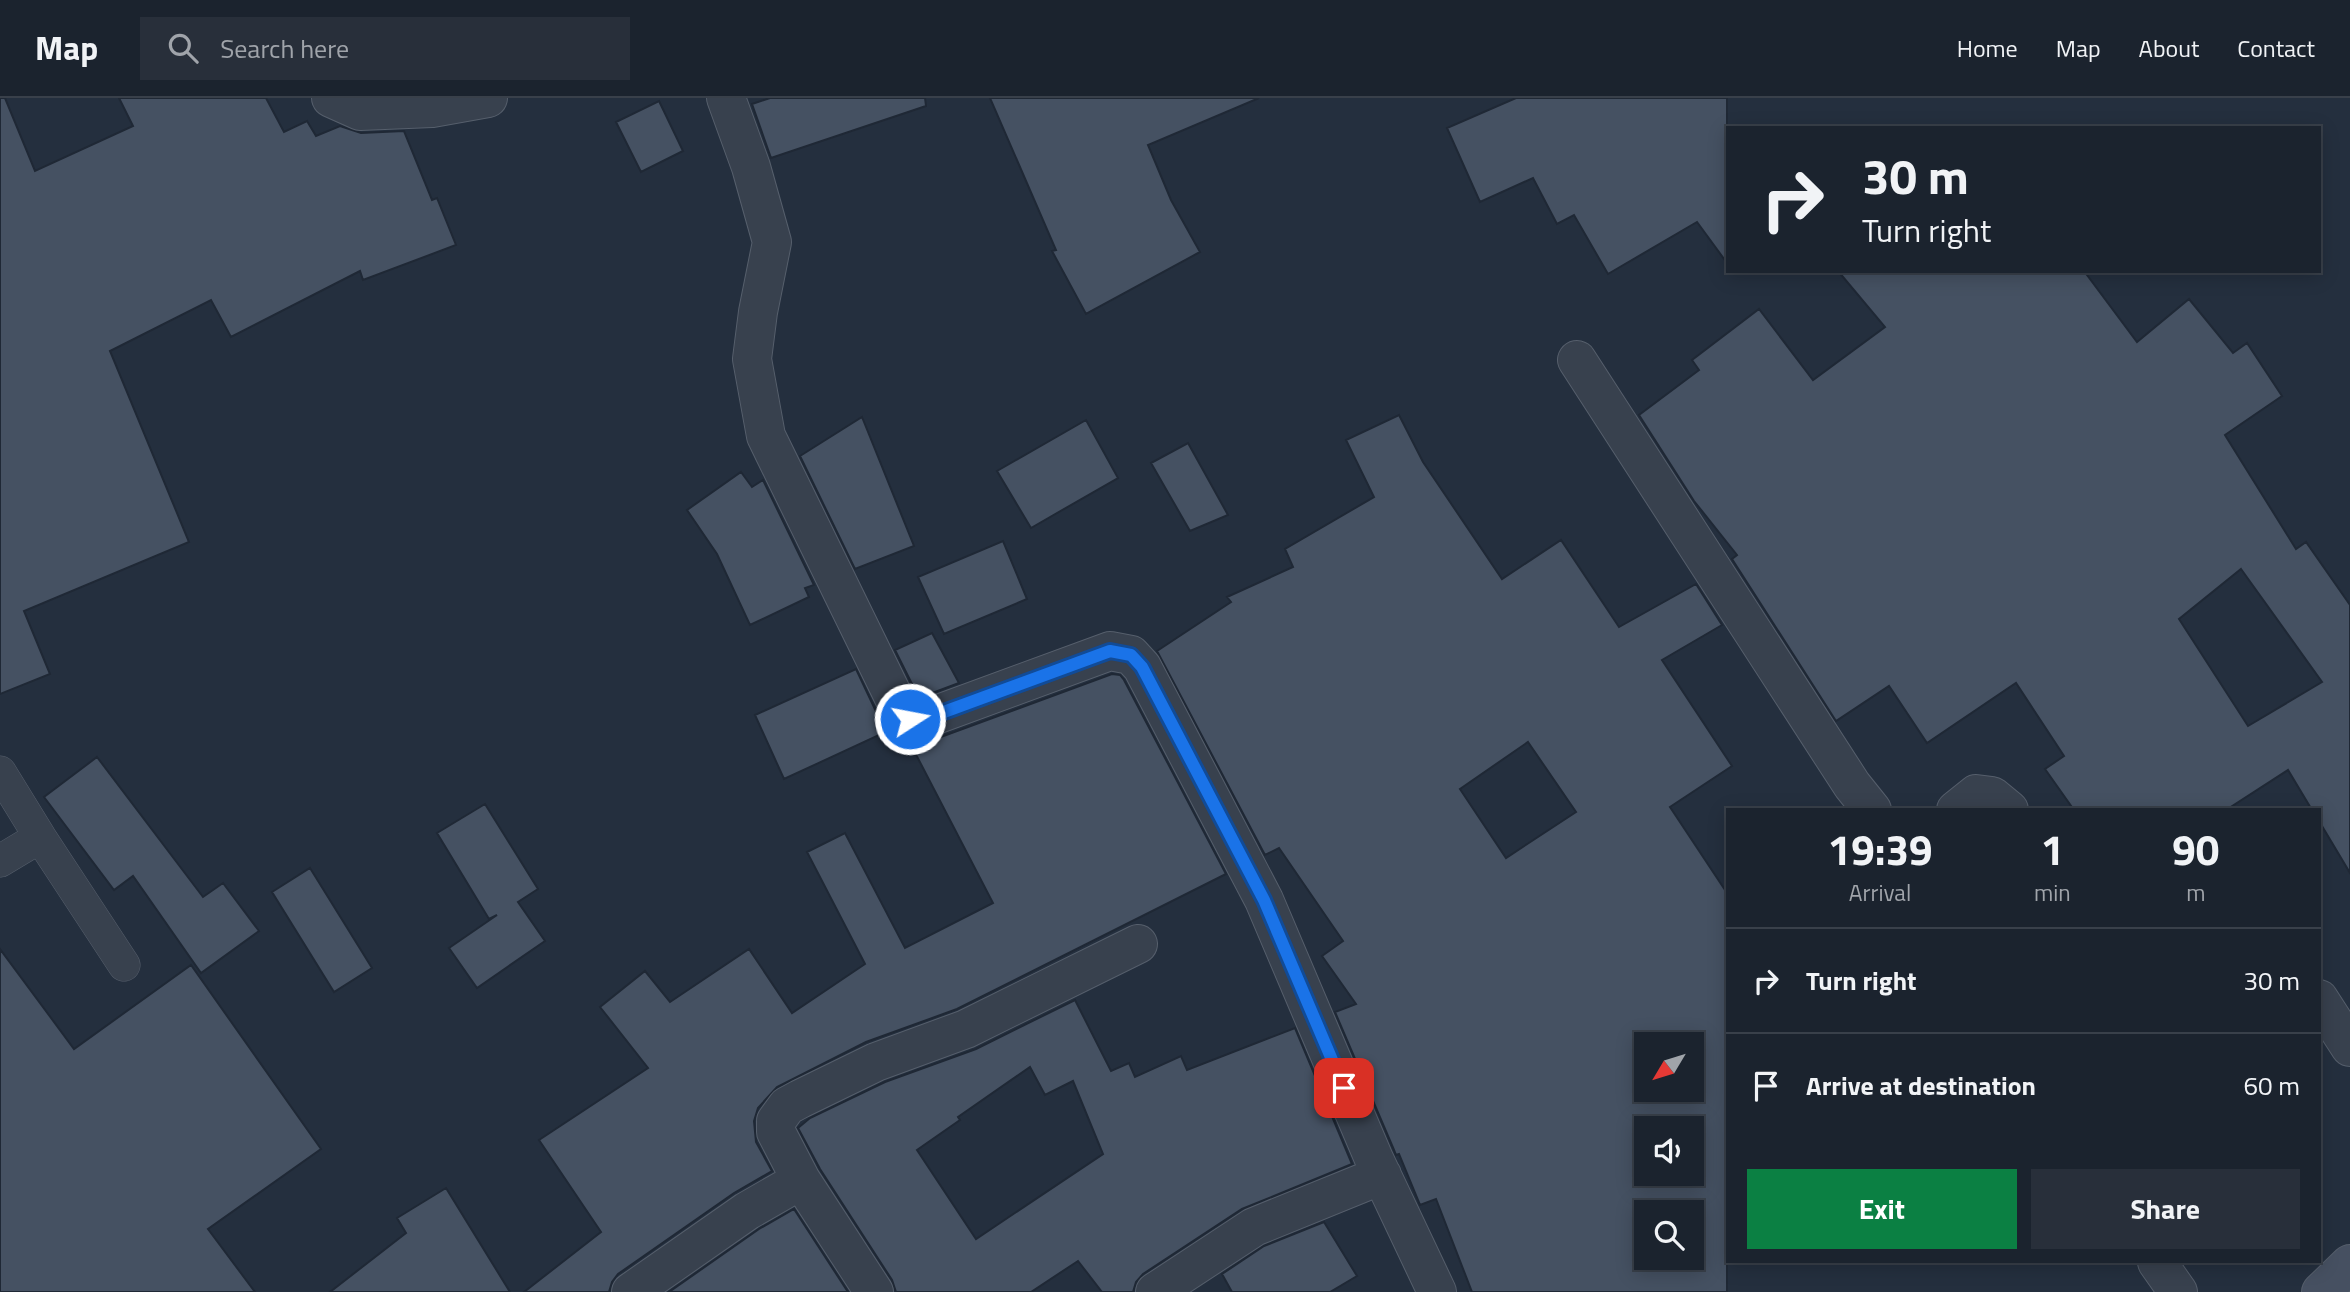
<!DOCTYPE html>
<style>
body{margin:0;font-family:"Titillium Web",sans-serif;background:#282f3a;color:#f1f3f6;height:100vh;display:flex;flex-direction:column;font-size:26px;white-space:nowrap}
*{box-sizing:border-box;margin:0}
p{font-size:23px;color:#a0a4aa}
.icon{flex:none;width:38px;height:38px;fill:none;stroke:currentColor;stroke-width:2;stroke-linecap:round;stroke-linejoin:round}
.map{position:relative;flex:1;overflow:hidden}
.drawer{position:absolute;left:1726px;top:710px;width:595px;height:455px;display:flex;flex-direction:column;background:#1b232e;border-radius:0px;box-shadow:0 4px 18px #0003,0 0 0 2px #39404a}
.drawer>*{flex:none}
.hud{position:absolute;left:1726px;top:28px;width:595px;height:147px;border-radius:0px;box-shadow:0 4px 18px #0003,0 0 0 2px #39404a;background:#1b232e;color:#f1f3f6;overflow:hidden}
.needle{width:46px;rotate:232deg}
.tools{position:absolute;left:1634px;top:934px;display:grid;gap:14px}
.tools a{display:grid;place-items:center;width:70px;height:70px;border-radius:0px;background:#1b232e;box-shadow:0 4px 18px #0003,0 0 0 2px #39404a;font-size:35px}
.pin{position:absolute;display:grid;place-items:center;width:60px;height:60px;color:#fff;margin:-30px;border-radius:14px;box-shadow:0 4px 10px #0006}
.me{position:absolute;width:77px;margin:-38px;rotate:79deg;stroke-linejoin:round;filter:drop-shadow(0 0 5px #0008)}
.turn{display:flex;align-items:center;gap:24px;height:147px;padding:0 21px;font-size:32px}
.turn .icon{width:91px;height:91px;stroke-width:2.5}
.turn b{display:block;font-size:49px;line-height:60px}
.eta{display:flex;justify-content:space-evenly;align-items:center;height:119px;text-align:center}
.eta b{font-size:42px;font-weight:700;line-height:49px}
.button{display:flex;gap:14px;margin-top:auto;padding:14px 21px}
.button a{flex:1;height:80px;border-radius:0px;background:#0b8043;color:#fff;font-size:28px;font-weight:700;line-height:80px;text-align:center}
.button a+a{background:#282f3a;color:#f1f3f6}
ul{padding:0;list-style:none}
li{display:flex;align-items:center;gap:21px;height:105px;padding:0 21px;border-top:2px solid #39404a}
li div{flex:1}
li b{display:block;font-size:26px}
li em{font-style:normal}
header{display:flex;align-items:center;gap:42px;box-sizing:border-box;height:98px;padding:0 35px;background:#1b232e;border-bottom:2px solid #39404a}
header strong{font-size:33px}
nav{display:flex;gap:38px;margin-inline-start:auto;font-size:24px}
.search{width:490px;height:63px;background:#282f3a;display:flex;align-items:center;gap:18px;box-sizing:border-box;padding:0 24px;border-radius:0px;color:#a0a4aa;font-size:26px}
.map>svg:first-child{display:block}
</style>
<header>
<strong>Map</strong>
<div class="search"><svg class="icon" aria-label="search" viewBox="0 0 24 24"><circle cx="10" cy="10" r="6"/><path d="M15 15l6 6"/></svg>Search here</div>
<nav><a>Home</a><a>Map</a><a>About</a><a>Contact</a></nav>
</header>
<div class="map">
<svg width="2350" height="1194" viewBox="0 0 2350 1194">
<rect width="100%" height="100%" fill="#242f3e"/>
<path fill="#455162" stroke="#1f2835" stroke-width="2" fill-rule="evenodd" d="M 0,0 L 5,0 L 35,73 L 133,28 L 119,0 L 266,0 L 284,34 L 307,23 L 316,38 L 340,28 L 361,35 L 404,33 L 432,102 L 437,100 L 456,147 L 363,182 L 360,173 L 231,239 L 211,202 L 110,253 L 189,444 L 24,513 L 50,576 L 0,596 Z
M 770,0 L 925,0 L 926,8 L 771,60 L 752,6 Z
M 990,0 L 1259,0 L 1148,47 L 1171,102 L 1200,154 L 1086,216 L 1052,153 L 1056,152 Z
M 1516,0 L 1727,0 L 1727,165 L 1697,124 L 1608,176 L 1574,117 L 1557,126 L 1533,80 L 1480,104 L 1447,30 Z
M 659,3 L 683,53 L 641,74 L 616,24 Z
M 1838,173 L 2084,173 L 2137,244 L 2189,201 L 2233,255 L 2247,245 L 2282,298 L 2225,337 L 2296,451 L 2306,444 L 2350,507 L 2350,775 L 2319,723 L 2319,712 L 2312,712 L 2288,672 L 2226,712 L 2074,712 L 2045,671 L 2064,658 L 2016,585 L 1927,645 L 1889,588 L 1836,623 L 1732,461 L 1737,457 L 1694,403 L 1639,317 L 1699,272 L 1692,262 L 1759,211 L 1813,282 L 1885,229 ZM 2241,471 L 2322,584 L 2248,628 L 2179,521 Z
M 1399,317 L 1423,364 L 1502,481 L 1561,442 L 1619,529 L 1696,486 L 1722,527 L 1662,562 L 1732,668 L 1670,709 L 1727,795 L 1727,1194 L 1472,1194 L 1436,1101 L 1420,1107 L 1399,1056 L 1396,1057 L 1394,1052 L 1335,914 L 1356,906 L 1322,858 L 1343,843 L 1279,750 L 1265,757 L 1157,553 L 1231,504 L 1227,499 L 1293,469 L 1285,451 L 1374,399 L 1346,342 ZM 1528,644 L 1576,714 L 1506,760 L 1460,691 ZM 1647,947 L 1692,947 L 1692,992 L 1647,992 ZM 1647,1031 L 1692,1031 L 1692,1076 L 1647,1076 ZM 1647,1115 L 1692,1115 L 1692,1160 L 1647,1160 Z
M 862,319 L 914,448 L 855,471 L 800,358 Z
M 1086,322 L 1118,380 L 1031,430 L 997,373 Z
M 1188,345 L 1228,417 L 1190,433 L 1151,365 Z
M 741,374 L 752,389 L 763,382 L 814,487 L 805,490 L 809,499 L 750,527 L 717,456 L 687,412 Z
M 1003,443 L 1027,501 L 944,536 L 918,479 Z
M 932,535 L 959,585 L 919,600 L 895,552 Z
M 856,571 L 880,622 L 890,632 L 784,681 L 755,617 Z
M 1112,576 L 1120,577 L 1124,582 L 1226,776 L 957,911 L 866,944 L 777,989 L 758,1010 L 754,1023 L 756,1044 L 772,1073 L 734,1095 L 618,1176 L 612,1184 L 609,1194 L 524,1194 L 601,1134 L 539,1042 L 648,970 L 600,909 L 645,873 L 670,904 L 749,851 L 792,915 L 865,866 L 807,754 L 845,735 L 905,850 L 993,805 L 909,643 L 930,643 Z
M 97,659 L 203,799 L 223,785 L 259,833 L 201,875 L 133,778 L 114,792 L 44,699 Z
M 485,706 L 538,791 L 518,804 L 545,843 L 477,890 L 449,850 L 497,817 L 489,821 L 437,735 Z
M 310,770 L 372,870 L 334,894 L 272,794 Z
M 0,851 L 74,951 L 191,867 L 321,1051 L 208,1131 L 255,1194 L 0,1194 Z
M 1075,902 L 1111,973 L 1129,965 L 1135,979 L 1181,958 L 1187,972 L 1295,930 L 1352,1066 L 1242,1111 L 1143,1176 L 1136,1184 L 1133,1194 L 1102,1194 L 1078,1163 L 1031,1194 L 896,1194 L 892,1182 L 820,1071 L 798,1030 L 810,1020 L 885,984 L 976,951 ZM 1030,969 L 1045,997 L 1073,983 L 1103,1056 L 976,1141 L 917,1052 L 960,1022 L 958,1019 Z
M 446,1090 L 510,1194 L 330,1194 L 406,1135 L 397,1120 Z
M 794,1111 L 848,1194 L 669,1194 L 759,1131 Z
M 1324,1124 L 1357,1178 L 1330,1194 L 1232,1194 L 1222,1176 L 1264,1148 Z"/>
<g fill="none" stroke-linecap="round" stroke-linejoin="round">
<g stroke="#565f6c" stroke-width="33">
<path id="lane" d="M 0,674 L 40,739 L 0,763
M 40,739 L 124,867"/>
</g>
<g stroke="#565f6c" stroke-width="40">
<path id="street" d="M 331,0 L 360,13 L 432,10 L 488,0
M 726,0 L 751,69 L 772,144 L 758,214 L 752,261 L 766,338 L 900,612 L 910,621 L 922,622 L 1110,553 L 1131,557 L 1142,569 L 1264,802 L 1374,1061 L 1437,1194
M 1577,262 L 1852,687 L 1872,712
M 1956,712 L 1976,696 L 1992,698 L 2009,712
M 2319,901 L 2350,949
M 801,1082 L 874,1194
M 2157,1164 L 2178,1194
M 631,1194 L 747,1113 L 801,1082 L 776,1034 L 776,1023 L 787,1008 L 800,1001 L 876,964 L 966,931 L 1138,846
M 1155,1194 L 1254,1129 L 1382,1077"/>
</g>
<g stroke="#565f6c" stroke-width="40">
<path id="secondary" d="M 2321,1194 L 2350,1166"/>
</g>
<use href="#lane" stroke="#38414e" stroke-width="32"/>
<use href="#street" stroke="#38414e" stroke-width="38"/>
<use href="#secondary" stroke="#465061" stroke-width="38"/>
</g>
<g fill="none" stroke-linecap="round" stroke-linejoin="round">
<g stroke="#114b97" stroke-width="18">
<path id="route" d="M 910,621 L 922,622 L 1110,553 L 1131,557 L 1142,569 L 1264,802 L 1344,990"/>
</g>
<use href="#route" stroke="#1a73e8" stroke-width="12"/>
</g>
</svg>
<div class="tools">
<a><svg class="needle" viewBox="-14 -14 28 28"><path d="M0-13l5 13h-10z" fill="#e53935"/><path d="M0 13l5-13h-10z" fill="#a0a4aa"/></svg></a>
<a><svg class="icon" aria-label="sound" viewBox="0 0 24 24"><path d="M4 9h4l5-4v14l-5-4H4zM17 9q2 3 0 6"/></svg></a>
<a><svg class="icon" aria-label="search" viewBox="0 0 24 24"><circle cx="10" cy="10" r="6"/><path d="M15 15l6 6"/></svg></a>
</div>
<div class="pin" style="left:1344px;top:990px;background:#d93025"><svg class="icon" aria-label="arrive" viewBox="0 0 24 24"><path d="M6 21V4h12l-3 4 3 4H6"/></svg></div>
<svg class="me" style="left:910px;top:621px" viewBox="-20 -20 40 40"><circle r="17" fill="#1a73e8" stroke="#fff" stroke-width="3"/><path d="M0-11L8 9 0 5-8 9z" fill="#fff"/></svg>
<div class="hud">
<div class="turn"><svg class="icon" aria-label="right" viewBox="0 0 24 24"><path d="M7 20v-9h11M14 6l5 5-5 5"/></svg><div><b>30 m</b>Turn right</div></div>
</div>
<section class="drawer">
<div class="eta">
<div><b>19:39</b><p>Arrival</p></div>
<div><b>1</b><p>min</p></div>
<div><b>90</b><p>m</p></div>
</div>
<ul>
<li><svg class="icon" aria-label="right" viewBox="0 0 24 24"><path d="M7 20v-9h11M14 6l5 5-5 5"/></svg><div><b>Turn right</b></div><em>30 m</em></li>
<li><svg class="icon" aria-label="arrive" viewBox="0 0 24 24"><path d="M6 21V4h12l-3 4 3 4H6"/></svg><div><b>Arrive at destination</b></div><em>60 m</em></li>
</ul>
<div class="button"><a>Exit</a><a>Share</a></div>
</section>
</div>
